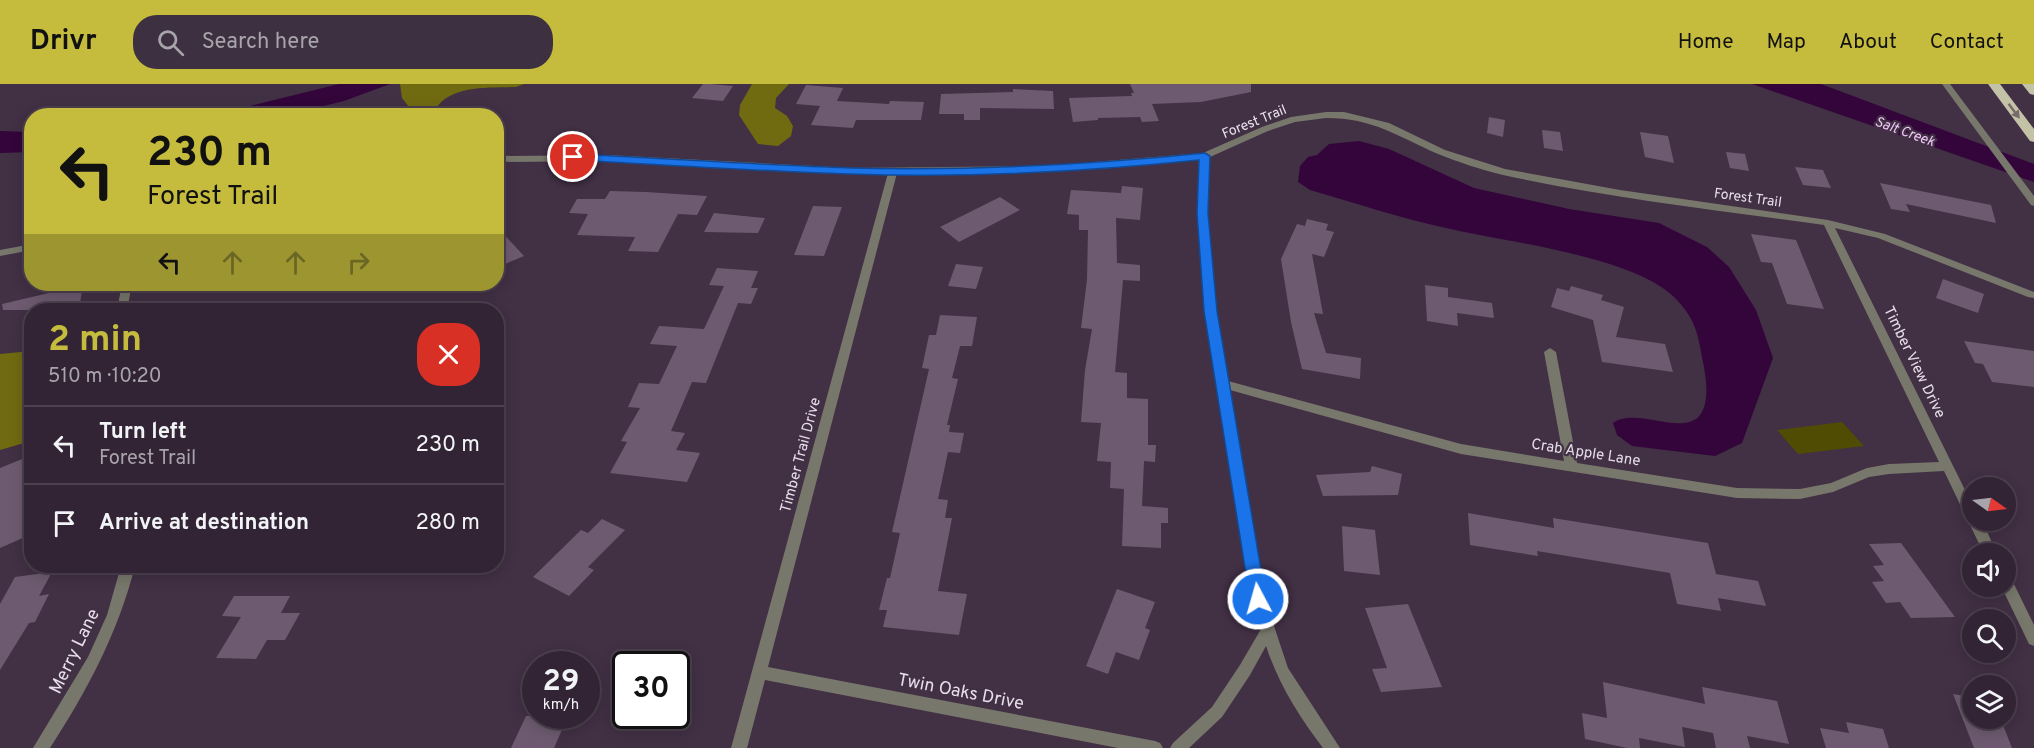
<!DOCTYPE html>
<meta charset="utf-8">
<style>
body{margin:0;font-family:Overpass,sans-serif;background:#3d3040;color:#f1f3f6;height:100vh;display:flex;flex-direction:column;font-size:22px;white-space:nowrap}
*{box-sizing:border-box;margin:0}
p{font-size:20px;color:#a8a4ac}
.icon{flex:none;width:33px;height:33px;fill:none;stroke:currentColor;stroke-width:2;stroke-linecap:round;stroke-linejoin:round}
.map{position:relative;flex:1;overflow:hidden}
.side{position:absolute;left:24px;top:219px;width:480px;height:270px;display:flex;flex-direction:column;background:#322434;border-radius:24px;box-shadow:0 3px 15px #0003,0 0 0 2px #4d414f}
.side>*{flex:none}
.hud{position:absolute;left:24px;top:24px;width:480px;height:183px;border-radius:24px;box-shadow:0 3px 15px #0003,0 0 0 2px #4d414f;background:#c5bc3d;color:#111;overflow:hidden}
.needle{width:39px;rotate:104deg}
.tools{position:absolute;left:1962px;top:393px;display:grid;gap:12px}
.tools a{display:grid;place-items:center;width:54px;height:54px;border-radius:50%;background:#322434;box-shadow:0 3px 15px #0003,0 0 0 2px #4d414f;font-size:30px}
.speed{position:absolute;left:522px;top:567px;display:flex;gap:12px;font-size:30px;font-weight:700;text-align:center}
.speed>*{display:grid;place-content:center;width:78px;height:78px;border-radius:50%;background:#322434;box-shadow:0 3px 15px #0003,0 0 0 2px #4d414f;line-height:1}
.speed small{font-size:15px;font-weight:400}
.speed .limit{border:3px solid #111;border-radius:9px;background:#fff;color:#111}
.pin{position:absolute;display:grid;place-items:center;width:51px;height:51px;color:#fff;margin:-26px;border:3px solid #fff;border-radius:50%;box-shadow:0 2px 6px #0007}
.me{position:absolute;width:66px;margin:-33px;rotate:354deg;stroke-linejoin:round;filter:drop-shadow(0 0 4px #0008)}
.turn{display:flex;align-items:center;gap:21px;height:126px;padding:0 24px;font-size:27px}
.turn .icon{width:78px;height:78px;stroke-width:2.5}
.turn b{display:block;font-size:42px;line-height:51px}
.lanes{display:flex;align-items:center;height:57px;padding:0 24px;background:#0003;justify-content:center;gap:30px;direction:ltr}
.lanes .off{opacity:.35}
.round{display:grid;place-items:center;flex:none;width:63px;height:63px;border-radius:24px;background:#3d3040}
.summary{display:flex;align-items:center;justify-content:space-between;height:102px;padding:0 24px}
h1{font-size:36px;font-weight:700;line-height:45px;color:#c5bc3d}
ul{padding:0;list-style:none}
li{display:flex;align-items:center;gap:18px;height:78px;padding:0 24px;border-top:2px solid #4d414f}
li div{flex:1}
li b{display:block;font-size:22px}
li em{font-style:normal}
header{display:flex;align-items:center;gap:36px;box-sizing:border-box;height:84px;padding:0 30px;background:#c5bc3d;color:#111}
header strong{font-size:28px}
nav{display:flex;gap:33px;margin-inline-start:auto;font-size:21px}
.search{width:420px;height:54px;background:#3d3040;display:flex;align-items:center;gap:15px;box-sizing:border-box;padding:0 21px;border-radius:24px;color:#a8a4ac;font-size:22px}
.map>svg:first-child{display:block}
</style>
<header>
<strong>Drivr</strong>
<div class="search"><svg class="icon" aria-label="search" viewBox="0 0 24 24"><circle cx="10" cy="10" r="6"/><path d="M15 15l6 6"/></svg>Search here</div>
<nav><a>Home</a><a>Map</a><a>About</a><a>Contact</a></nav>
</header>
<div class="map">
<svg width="2034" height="664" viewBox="0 0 2034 664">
<rect width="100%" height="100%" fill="#423045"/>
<path fill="#514c03" d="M 1842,338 L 1864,362 L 1798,370 L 1777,346 Z"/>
<path fill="#706a11" d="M 400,0 L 524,0 L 516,3 C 490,4 450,0 435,26 L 440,32 L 415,31 L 402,14 Z
M 752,0 L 789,0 L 776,14 L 775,24 L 787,32 L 793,42 L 791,52 L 778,62 L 758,60 L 739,31 L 740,21 Z
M 31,267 L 31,357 L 0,366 L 0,270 Z"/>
<path fill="#33053b" d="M 339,0 L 390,0 L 344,17 L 287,31 L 197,31 L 226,28 Z
M 1752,0 L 1821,0 L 2034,80 L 2034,98 Z
M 0,47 L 31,48 L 31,68 L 0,69 Z
M 1359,57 L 1389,65 L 1474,104 L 1569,125 L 1659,139 L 1707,163 L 1729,183 L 1756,226 L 1773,274 L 1742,359 L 1715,372 L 1632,362 L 1617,351 L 1613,339 C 1635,322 1683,353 1700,331 C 1710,318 1706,293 1703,278 C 1698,250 1696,235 1674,213 C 1632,172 1506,158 1446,144 C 1400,134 1355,119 1310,106 L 1298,98 L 1300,82 L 1308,73 L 1317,71 L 1329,60 Z"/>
<path fill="#6d5a70" d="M 703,0 L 710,0 L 733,2 L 723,17 L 692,14 Z
M 1130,0 L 1251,0 L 1251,8 L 1201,18 L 1152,20 L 1159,37 L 1142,38 L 1140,33 L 1098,34 L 1098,36 L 1073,38 L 1069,14 L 1132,12 L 1131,9 L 1134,9 Z
M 806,1 L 843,4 L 837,17 L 889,20 L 890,17 L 924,18 L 921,36 L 856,36 L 853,44 L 811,41 L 820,22 L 796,20 Z
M 1013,5 L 1053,7 L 1054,25 L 980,24 L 980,36 L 964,36 L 964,30 L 939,30 L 941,10 L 1013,8 Z
M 1489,33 L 1505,36 L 1503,53 L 1487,49 Z
M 1542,46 L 1560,48 L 1563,67 L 1544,64 Z
M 1640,48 L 1668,52 L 1674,79 L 1645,73 Z
M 1726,68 L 1745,70 L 1749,87 L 1730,84 Z
M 1795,83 L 1823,86 L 1831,104 L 1803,101 Z
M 1880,99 L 1991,121 L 1996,139 L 1906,120 L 1910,128 L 1891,125 Z
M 1122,102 L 1143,104 L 1140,136 L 1116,134 L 1117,179 L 1140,181 L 1140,197 L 1123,196 L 1115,288 L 1127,289 L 1127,314 L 1148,315 L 1148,361 L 1156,361 L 1155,378 L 1144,377 L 1142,422 L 1168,424 L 1168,439 L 1161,439 L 1161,464 L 1122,462 L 1124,405 L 1110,404 L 1111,378 L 1097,377 L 1101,339 L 1081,338 L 1085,286 L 1092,245 L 1081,244 L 1087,196 L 1088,146 L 1079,146 L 1079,131 L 1067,130 L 1071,106 L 1121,109 Z
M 610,107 L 646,108 L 707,112 L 697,131 L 678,130 L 658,168 L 628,167 L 635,153 L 577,151 L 588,130 L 569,129 L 577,115 L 605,115 Z
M 1000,113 L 1020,126 L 959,158 L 940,143 Z
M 813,122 L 842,123 L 824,172 L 794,171 Z
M 714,129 L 765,134 L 758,149 L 704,148 Z
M 1307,135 L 1328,140 L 1326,146 L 1334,148 L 1324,173 L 1312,170 L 1323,230 L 1314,229 L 1326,269 L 1361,274 L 1360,295 L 1302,285 L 1291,238 L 1281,175 L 1297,140 L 1305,142 Z
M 496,142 L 524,172 L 496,184 Z
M 1751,150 L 1796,156 L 1824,225 L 1787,220 L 1772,179 L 1761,178 Z
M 956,180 L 983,183 L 976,205 L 948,202 Z
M 717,184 L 758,187 L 751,204 L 758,204 L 751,220 L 738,219 L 706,299 L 692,298 L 671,347 L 685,349 L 676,366 L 700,369 L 687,398 L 610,389 L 627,358 L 621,357 L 640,324 L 628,323 L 639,299 L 659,300 L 677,262 L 650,260 L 659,242 L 704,245 L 724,202 L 709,201 Z
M 1943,195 L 1984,210 L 1978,229 L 1936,214 Z
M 83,201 L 80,219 L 50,226 L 3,226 L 2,220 Z
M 1425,201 L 1448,204 L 1448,213 L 1492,219 L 1494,234 L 1457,229 L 1458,242 L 1427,237 Z
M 1571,202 L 1603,211 L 1601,216 L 1624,223 L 1616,253 L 1665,260 L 1673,288 L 1602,278 L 1593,236 L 1551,223 L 1557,204 L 1569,207 Z
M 940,231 L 977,233 L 972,262 L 960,262 L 952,294 L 958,295 L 947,341 L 950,341 L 949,348 L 964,349 L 960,369 L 948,368 L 938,415 L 948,416 L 945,434 L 952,434 L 938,507 L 967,510 L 959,551 L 883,543 L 887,526 L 879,526 L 887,494 L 890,494 L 900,449 L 892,448 L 929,285 L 922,284 L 929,251 L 936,251 Z
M 1964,257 L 2034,267 L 2034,303 L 1992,298 L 1983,280 L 1975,279 Z
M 32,371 L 32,450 L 0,464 L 0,384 Z
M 1372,382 L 1402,390 L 1398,411 L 1323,412 L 1316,391 L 1370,388 Z
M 1468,429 L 1554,444 L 1553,434 L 1708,459 L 1716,490 L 1758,497 L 1766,522 L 1718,514 L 1721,527 L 1677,520 L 1670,489 L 1537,467 L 1538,472 L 1470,461 Z
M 602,435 L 625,446 L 588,483 L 594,486 L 569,512 L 533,493 L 581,446 L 588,449 Z
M 1342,442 L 1375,446 L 1380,491 L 1344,487 Z
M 1901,459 L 1955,533 L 1911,534 L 1900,518 L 1886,519 L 1872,498 L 1884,497 L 1873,482 L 1884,481 L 1869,460 Z
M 52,488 L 39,512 L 49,510 L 35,538 L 29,539 L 0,586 L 0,520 L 15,493 Z
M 1117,505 L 1155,518 L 1145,544 L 1150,546 L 1139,576 L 1116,568 L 1108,590 L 1086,582 Z
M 234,512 L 290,512 L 281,529 L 300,529 L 285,556 L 267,556 L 256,575 L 216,574 L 241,533 L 222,532 Z
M 1408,520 L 1442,603 L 1381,608 L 1372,585 L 1387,584 L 1365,524 Z
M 1603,598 L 1705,620 L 1702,603 L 1777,617 L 1789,660 L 1747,652 L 1750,664 L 1716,664 L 1713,649 L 1682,643 L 1685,663 L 1639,654 L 1640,664 L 1627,664 L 1585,655 L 1582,629 L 1607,634 Z
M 1953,610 L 1972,613 L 1972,634 L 1995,634 L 1998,641 L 2003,641 L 2012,664 L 1974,664 Z
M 526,632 L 568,632 L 554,664 L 511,664 Z
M 1846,638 L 1883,645 L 1889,664 L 1826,664 L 1820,644 L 1849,649 Z"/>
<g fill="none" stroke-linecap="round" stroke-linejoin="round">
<path fill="#78776b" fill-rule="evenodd" d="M 1326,28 L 1344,28 L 1389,39 L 1445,66 L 1505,85 L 1620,106 L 1828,136 L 1885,150 L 2034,208 L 2034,214 L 2028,213 L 1878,154 L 1835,144 L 1972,420 L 1972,436 L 1982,436 L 1997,470 L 1984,470 L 1944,387 L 1889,390 L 1869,393 L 1833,408 L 1800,415 L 1737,414 L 1461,370 L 1230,306 L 1265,515 L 1288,584 L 1340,664 L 1323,664 C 1299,633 1278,599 1266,562 L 1250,591 L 1222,633 L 1189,664 L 1170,664 L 1173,659 L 1212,623 L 1240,581 L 1261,545 L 1251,515 L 1206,227 L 1197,129 L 1200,75 L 1046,88 L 897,89 L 768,583 L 1155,657 L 1160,659 L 1163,664 L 1118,664 L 765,596 L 747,664 L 731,664 L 888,89 L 851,90 L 607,77 L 496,78 L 496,72 L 607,71 L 851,84 L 1046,82 L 1203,69 L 1262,43 L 1291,33 ZM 1326,34 C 1373,34 1397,52 1438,70 C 1458,78 1482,86 1503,91 C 1609,114 1717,126 1824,141 L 1939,378 L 1889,380 L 1867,384 L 1831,399 L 1800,405 L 1737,404 L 1577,379 L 1556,268 L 1550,264 L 1544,268 L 1564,377 L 1461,360 L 1228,297 L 1216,227 L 1207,129 L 1210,73 L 1268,47 L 1295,38 Z
M 32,160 L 32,166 L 0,172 L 0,166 Z
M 122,200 L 132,200 L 127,226 L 117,226 Z
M 121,482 L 135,482 C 118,549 87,607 50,664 L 33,664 L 88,573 L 107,531 Z
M 2006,492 L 2011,494 L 2034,541 L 2034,562 L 2029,560 L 2001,502 L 2006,502 Z"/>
<path fill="#78776b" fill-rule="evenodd" d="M 1942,0 L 1950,0 L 2034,112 L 2034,122 L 2031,121 Z"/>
<path fill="#c4c2a6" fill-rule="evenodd" d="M 1988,0 L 2000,0 L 2034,45 L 2034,58 L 2030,57 Z
M 2022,0 L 2034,0 L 2034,11 L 2030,10 Z"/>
</g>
<defs><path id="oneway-solid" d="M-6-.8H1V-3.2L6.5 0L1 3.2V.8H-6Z" transform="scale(1.5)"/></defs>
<use fill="#766a6c" href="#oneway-solid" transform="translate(2014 27) rotate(53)"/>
<path fill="#1a73e8" stroke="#114b97" stroke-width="1.5" d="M 1205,69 L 1210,72 L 1208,129 L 1217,227 L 1266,515 L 1264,519 L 1258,521 L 1253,519 L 1250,515 L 1204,227 L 1197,129 L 1199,76 C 1083,88 966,94 850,90 C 757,87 665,81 573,76 L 567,73 L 573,70 C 665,74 758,81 850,84 C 969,87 1087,81 1205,69 Z"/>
<g text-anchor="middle" stroke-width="4.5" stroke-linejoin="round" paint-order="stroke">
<g font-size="14" fill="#e8deea" stroke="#423045">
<text transform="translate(1254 37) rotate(-22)" y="5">Forest Trail</text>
<text transform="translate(1748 113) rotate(8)" y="5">Forest Trail</text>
</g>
<g font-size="14" font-style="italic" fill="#f3cafb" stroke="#423045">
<text transform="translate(1905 47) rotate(20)" y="5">Salt Creek</text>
</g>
<g font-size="15" fill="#e8deea" stroke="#423045">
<text transform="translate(1915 278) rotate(64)" y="5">Timber View Drive</text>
<text transform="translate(1586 368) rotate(9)" y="5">Crab Apple Lane</text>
<text transform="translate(800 371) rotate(-75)" y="5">Timber Trail Drive</text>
</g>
<g font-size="18" fill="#e8deea" stroke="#423045">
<text transform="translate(74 567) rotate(-64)" y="6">Merry Lane</text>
<text transform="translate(961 607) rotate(11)" y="6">Twin Oaks Drive</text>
</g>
</g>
</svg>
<div class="tools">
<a><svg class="needle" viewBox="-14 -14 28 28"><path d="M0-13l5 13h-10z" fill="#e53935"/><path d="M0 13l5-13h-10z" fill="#a8a4ac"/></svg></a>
<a><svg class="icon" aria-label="sound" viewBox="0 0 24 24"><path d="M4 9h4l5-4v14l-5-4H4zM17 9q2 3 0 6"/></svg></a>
<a><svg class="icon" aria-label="search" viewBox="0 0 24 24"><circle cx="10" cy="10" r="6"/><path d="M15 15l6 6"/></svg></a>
<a><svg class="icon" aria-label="layers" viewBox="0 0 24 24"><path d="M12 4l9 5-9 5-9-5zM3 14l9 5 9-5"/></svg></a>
</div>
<div class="speed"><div>29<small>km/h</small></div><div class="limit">30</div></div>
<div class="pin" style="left:573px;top:73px;background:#d93025"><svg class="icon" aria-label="arrive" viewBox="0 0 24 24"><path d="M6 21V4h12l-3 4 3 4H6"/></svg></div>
<svg class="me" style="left:1258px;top:515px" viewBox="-20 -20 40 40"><circle r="17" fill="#1a73e8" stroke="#fff" stroke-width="3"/><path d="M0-11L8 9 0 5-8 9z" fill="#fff"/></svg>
<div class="hud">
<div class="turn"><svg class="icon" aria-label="left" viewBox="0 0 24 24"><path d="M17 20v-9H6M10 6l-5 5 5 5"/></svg><div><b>230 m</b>Forest Trail</div></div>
<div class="lanes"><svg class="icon" aria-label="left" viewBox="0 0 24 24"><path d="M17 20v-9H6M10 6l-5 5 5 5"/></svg><svg class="icon off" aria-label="ahead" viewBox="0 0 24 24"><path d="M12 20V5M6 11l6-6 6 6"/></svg><svg class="icon off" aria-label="ahead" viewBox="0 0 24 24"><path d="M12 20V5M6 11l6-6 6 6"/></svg><svg class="icon off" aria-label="right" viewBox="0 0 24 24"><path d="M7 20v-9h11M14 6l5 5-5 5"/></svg></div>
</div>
<section class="side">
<div class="summary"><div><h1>2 min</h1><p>510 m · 10:20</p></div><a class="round" style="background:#d93025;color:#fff"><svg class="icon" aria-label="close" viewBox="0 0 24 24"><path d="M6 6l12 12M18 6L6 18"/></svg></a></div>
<ul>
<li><svg class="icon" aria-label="left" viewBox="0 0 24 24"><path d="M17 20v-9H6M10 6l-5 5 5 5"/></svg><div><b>Turn left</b><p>Forest Trail</p></div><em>230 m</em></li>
<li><svg class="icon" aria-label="arrive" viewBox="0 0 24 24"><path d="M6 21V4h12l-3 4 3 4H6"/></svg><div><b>Arrive at destination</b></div><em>280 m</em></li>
</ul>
</section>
</div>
